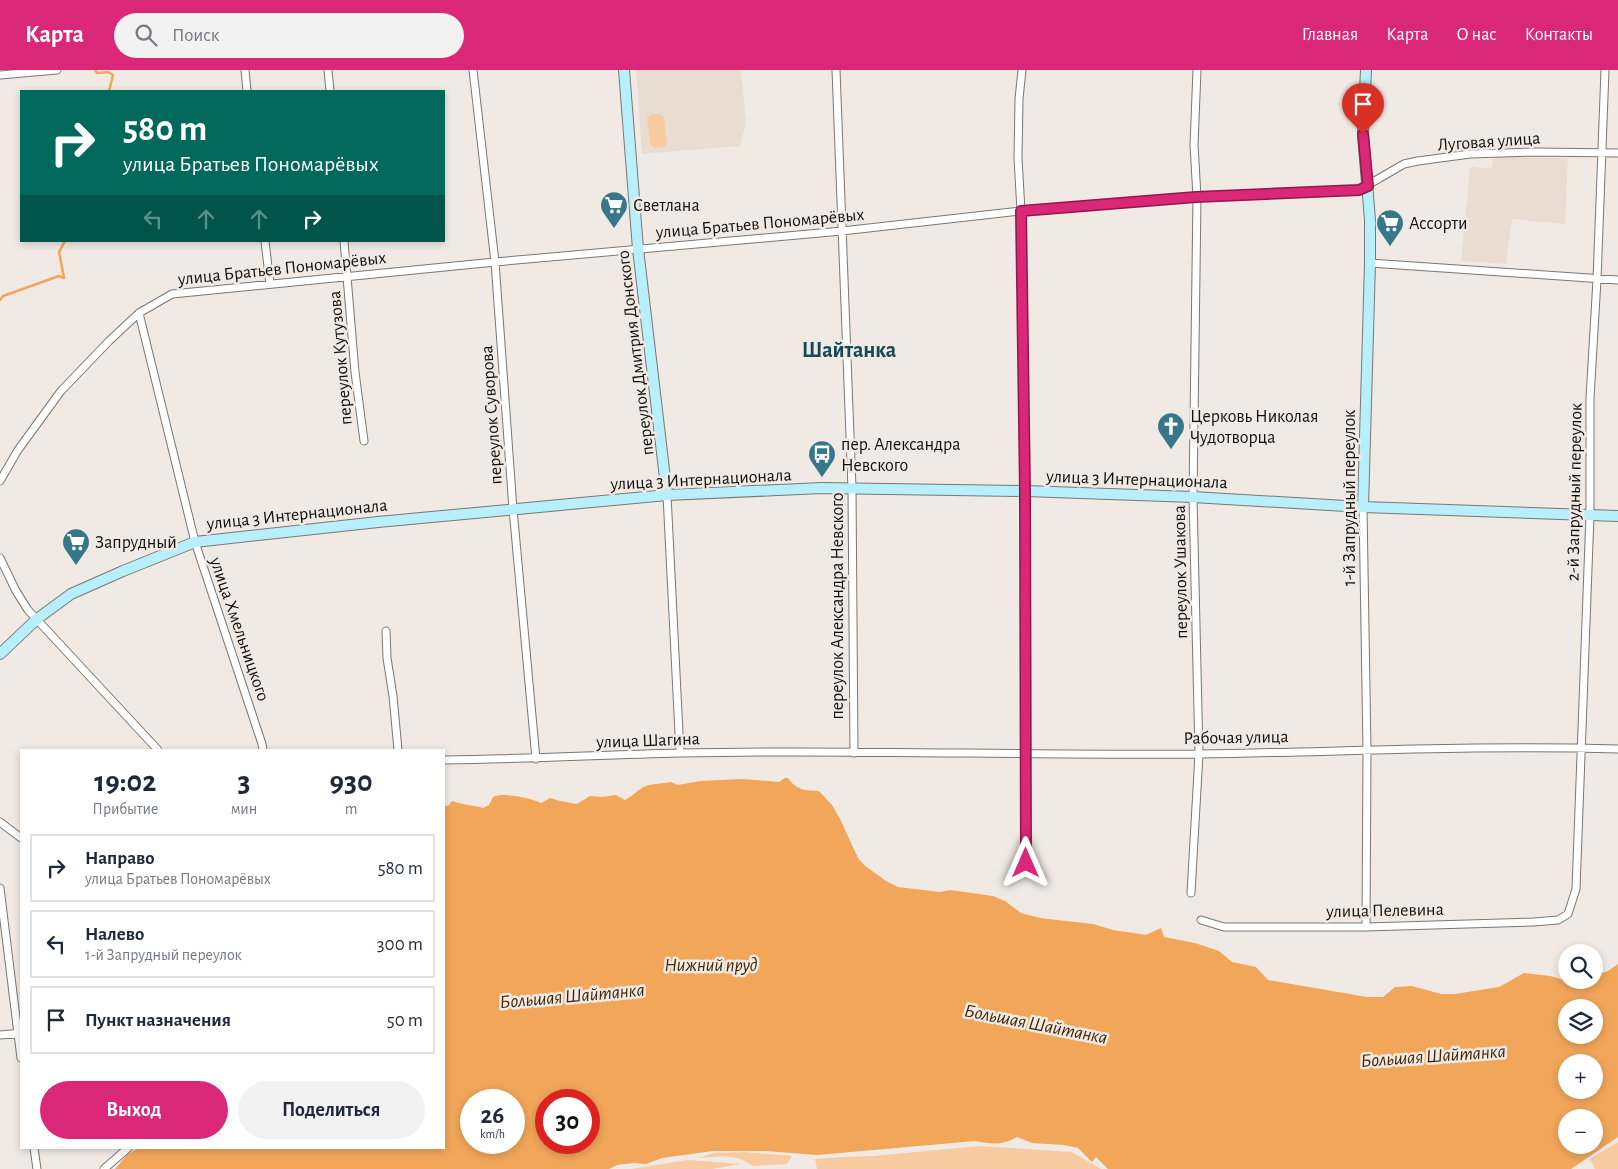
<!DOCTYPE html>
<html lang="ru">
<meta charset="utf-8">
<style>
body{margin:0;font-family:"Alegreya Sans",sans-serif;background:#f2f2f3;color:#1f2937;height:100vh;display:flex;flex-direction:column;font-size:19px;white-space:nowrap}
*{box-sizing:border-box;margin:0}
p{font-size:16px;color:#747a83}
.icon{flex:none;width:28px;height:28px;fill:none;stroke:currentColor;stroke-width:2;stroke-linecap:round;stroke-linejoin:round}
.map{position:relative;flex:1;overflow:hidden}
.panel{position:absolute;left:20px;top:679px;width:425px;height:400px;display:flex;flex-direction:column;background:#fff;border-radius:0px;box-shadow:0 2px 8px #0003}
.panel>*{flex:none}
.hud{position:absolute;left:20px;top:20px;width:425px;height:152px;border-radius:0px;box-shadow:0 2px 8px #0003;background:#00695c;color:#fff;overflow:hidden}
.tools{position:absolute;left:1558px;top:874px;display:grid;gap:10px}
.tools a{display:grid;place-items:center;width:45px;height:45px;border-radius:50%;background:#fff;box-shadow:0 2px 8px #0003;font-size:25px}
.speed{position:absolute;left:460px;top:1019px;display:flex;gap:10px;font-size:25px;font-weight:700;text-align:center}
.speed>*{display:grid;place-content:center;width:65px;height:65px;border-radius:50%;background:#fff;box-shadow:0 2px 8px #0003;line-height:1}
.speed small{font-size:12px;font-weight:400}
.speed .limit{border:8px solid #d22;background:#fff;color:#111}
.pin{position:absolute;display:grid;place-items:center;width:42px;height:42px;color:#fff;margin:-51px -21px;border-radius:50% 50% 50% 0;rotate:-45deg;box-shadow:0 0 5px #0007}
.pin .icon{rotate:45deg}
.me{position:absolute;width:55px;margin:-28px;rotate:0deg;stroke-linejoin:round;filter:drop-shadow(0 0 4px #0008)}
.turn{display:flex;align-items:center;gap:18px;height:105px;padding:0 20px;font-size:22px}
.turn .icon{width:65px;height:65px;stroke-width:2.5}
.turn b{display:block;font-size:35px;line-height:42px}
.lanes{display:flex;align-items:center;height:48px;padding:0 20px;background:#0003;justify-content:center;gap:25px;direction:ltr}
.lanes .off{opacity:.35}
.eta{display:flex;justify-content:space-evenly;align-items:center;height:85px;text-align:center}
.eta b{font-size:30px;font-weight:700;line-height:35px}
.cta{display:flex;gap:10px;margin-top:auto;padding:10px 20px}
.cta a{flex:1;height:58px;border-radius:30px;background:#db2777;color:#fff;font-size:20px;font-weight:700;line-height:58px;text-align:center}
.cta a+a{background:#f2f2f3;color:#1f2937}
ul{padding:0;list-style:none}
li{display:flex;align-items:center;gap:15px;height:68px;margin:0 10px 8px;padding:0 10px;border:2px solid #e0e1e3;border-radius:0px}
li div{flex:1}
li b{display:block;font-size:19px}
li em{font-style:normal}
header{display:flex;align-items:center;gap:30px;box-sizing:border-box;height:70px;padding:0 25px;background:#db2777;color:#fff}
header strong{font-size:24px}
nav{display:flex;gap:28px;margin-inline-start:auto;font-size:18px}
.search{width:350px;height:45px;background:#f2f2f3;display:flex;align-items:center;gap:12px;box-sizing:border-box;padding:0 18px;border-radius:28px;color:#747a83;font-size:19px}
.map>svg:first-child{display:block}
</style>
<header>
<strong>Карта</strong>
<div class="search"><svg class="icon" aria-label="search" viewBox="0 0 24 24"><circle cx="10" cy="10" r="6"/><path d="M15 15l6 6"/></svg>Поиск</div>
<nav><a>Главная</a><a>Карта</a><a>О нас</a><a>Контакты</a></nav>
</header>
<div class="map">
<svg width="1618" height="1099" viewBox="0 0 1618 1099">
<rect width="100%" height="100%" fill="#f1eae4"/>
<path fill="#e9ddd1" d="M 636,0 L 741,0 L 746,53 L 740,76 L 642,84 Z
M 1493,86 L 1568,88 L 1565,154 L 1512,149 L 1506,194 L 1461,191 L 1470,97 L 1492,98 Z"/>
<path fill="#f8ca9f" d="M 651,44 L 660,44 L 664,47 L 667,73 L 664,77 L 655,78 L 650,75 L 647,48 Z
M 1618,1072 L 1618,1099 L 1595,1099 L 1590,1089 Z
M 980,1076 L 1072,1082 L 1101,1099 L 817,1099 L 815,1089 L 840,1087 L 874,1086 Z
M 743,1082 L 792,1086 L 787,1094 L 753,1096 L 741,1089 L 725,1086 L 698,1088 L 713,1083 Z
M 688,1090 L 741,1094 L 712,1099 L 631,1099 Z"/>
<path fill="#f1a65a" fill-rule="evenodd" d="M 785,708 L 788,708 C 797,721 805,720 819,721 L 832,735 L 840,749 L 858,788 L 864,795 L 886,811 L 898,817 L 940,822 L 950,820 L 993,826 L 1005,831 L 1021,843 L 1040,848 L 1093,854 L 1113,860 L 1146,865 L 1161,858 L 1164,867 L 1195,873 L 1219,881 L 1232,892 L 1256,897 L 1268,910 L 1367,927 L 1383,927 L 1395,917 L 1412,916 L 1441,924 L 1455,924 L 1499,917 L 1524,903 L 1550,906 L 1575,913 L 1585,910 L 1594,910 L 1594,906 L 1608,901 L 1618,894 L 1618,1067 L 1571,1099 L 1108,1099 L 1096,1087 L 1092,1092 L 1078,1078 L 1064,1075 L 1032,1073 L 1017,1067 C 1002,1076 991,1074 975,1071 L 817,1085 L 766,1081 L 713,1081 L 662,1088 L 646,1094 L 634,1093 L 617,1095 L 609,1099 L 115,1099 L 127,1085 L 138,1078 L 444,1078 L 444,736 L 448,736 L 452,731 C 463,735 473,735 483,738 L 489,735 L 493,727 C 503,722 531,728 541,733 L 550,728 L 560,731 L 577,734 L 590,726 L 602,727 L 616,725 L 625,730 C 633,726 638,719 646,716 C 654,713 663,714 671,712 L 678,715 L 700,711 L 742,709 L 779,712 ZM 1566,938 L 1594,938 L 1594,965 L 1566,965 ZM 1566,992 L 1594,992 L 1594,1020 L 1566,1020 ZM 471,1030 L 514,1030 L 514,1072 L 471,1072 ZM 546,1030 L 589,1030 L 589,1072 L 546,1072 ZM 1566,1048 L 1594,1048 L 1594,1075 L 1566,1075 Z"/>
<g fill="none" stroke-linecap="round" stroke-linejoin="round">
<path stroke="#f1a65a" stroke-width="2.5" d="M 95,0 L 97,3 L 108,2 L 113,5 L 109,21
M 0,230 L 3,226 L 59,206 L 64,208 L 59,182 L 65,171"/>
<g stroke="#7c7670" stroke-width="9">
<path id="street" d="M 245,0 L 247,21
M 328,0 L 330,21
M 473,0 L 495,192 L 513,439 L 536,689
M 836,0 L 852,418 L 854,683
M 1022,0 L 1019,29 L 1018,88 L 1021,141 L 1025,421 L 1026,793
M 0,5 L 57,0
M 265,171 L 270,214
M 344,171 L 355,302 L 364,371
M 1370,193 L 1618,210
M 139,243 L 195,472 L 262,674 L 263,680
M 0,411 L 18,380 L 61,321 L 109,271 L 139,243 L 172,224 L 495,192 L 842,161 L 1021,141 L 1197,127 L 1359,120 L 1404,94 L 1418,91 L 1470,84 L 1536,82 L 1618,83
M 667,425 L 680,683
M 1363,437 L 1367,680 L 1366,857
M 0,488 L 16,521 L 28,540 L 158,680
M 386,561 L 387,588 L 393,626 L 398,680
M 444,690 C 522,689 601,685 680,683 C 853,679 1026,686 1199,684 C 1339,682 1478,675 1618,679
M 0,752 L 21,768
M 0,818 L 21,988
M 1191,823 L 1199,684 L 1193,427 L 1197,127 L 1194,75 L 1197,0
M 1201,850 L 1224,857 L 1366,857 L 1534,852 L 1558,850 L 1568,844 L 1576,819 L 1590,445 L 1590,328 L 1597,210 L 1605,0
M 0,965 L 21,963
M 34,1078 L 37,1099
M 104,1099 L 128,1078"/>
</g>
<g stroke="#7c7670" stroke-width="12">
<path id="secondary" d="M 624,0 L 638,179 L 667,425
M 1363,437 L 1370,193 L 1370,150 L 1363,64 L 1366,0
M 0,584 L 37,549 L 71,524 L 123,501 L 195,472 L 378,452 L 667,425 L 822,418 L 1025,421 L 1193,427 L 1363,437 L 1618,446"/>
</g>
<use href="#street" stroke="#fff" stroke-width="7"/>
<use href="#secondary" stroke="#b7f0fc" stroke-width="10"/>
</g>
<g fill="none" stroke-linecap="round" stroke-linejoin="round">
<g stroke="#8e194d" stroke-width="12">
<path id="route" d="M 1026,793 L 1025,421 L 1021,141 L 1196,127 L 1359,120 L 1368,116 L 1363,64"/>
</g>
<use href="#route" stroke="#db2777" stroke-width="9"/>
</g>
<defs>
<g id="supermarket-pin" transform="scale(1.4375)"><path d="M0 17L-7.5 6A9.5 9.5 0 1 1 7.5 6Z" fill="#367789" stroke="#f1eae4"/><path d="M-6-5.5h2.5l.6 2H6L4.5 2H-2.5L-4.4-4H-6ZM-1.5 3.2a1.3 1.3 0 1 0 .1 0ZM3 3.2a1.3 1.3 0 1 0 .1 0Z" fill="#fff"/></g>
<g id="church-pin" transform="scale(1.4375)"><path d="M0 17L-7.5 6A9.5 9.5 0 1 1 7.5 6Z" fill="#367789" stroke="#f1eae4"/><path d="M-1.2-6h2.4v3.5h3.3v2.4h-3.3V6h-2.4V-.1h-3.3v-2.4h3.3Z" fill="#fff"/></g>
<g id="bus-pin" transform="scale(1.4375)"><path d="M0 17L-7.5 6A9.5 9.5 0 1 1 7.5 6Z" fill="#367789" stroke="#f1eae4"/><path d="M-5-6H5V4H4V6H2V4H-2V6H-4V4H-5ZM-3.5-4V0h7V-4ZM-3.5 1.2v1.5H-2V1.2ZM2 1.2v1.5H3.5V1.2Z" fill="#fff"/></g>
</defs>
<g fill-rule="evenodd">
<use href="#supermarket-pin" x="614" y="135"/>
<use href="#supermarket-pin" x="1390" y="153"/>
<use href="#church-pin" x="1171" y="356"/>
<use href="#bus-pin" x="822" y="384"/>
<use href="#supermarket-pin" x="76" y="472"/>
</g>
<g text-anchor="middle" stroke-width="5" stroke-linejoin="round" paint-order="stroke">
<g font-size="18" fill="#110f0d" stroke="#f1eae4">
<text transform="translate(1489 71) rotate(-4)" y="6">Луговая улица</text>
<text transform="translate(760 153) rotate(-5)" y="6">улица Братьев Пономарёвых</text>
<text transform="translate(282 198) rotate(-6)" y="6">улица Братьев Пономарёвых</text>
<text transform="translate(635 283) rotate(-97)" y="6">переулок Дмитрия Донского</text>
<text transform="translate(340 288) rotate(-95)" y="6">переулок Кутузова</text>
<text transform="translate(491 345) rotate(-94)" y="6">переулок Суворова</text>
<text transform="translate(701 409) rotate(-3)" y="6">улица 3 Интернационала</text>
<text transform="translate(1137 409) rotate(2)" y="6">улица 3 Интернационала</text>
<text transform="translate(1574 422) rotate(-89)" y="6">2-й Запрудный переулок</text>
<text transform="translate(1349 428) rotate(-90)" y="6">1-й Запрудный переулок</text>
<text transform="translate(297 444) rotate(-6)" y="6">улица 3 Интернационала</text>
<text transform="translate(1180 502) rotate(-91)" y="6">переулок Ушакова</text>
<text transform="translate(837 536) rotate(-90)" y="6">переулок Александра Невского</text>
<text transform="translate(240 559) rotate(71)" y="6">улица Хмельницкого</text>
<text transform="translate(1236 667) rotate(-1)" y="6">Рабочая улица</text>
<text transform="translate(648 670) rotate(-2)" y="6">улица Шагина</text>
<text transform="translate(1385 840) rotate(-1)" y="6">улица Пелевина</text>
</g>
<g font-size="18" fill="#110f0d" stroke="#f1eae4" text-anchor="start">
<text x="633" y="141">Светлана</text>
<text x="1409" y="159">Ассорти</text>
<text x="1190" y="352">Церковь Николая<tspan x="1190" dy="21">Чудотворца</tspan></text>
<text x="841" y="380">пер. Александра<tspan x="841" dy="21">Невского</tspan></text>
<text x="95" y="478">Запрудный</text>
</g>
<g font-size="19" font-style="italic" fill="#422503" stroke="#f1eae4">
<text x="711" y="901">Нижний пруд</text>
<text transform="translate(572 925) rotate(-5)" y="7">Большая Шайтанка</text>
<text transform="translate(1036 953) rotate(11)" y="7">Большая Шайтанка</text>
<text transform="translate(1433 985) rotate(-4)" y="7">Большая Шайтанка</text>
</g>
<g font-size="22" font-weight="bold" fill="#134a58" stroke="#f1eae4">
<text x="849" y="287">Шайтанка</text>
</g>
</g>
</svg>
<div class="tools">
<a><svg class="icon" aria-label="search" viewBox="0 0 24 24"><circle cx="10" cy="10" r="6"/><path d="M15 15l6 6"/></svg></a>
<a><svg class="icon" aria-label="layers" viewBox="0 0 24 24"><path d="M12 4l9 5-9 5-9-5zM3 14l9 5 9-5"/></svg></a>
<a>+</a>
<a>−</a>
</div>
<div class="speed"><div>26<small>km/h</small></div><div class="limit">30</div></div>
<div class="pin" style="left:1363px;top:64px;background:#d93025"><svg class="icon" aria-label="arrive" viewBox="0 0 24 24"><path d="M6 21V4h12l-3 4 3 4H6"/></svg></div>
<svg class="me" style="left:1026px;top:793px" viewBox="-20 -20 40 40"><path d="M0-17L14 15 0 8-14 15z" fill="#db2777" stroke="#fff" stroke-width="4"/></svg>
<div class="hud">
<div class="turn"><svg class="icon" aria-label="right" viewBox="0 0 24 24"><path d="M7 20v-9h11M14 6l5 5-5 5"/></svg><div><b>580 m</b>улица Братьев Пономарёвых</div></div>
<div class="lanes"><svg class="icon off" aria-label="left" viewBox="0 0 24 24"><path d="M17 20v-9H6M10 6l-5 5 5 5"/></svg><svg class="icon off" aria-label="ahead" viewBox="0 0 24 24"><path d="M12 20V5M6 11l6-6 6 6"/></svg><svg class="icon off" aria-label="ahead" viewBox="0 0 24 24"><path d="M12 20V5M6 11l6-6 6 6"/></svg><svg class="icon" aria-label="right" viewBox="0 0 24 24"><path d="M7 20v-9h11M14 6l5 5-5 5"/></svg></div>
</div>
<section class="panel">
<div class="eta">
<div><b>19:02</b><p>Прибытие</p></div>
<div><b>3</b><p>мин</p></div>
<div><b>930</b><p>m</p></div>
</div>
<ul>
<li><svg class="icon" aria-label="right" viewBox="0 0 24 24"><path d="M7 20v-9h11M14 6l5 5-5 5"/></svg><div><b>Направо</b><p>улица Братьев Пономарёвых</p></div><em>580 m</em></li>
<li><svg class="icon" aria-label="left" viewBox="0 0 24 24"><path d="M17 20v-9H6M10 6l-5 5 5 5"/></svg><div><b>Налево</b><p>1-й Запрудный переулок</p></div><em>300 m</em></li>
<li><svg class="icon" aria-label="arrive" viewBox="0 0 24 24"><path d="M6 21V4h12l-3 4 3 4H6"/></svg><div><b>Пункт назначения</b></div><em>50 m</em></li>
</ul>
<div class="cta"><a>Выход</a><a>Поделиться</a></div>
</section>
</div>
